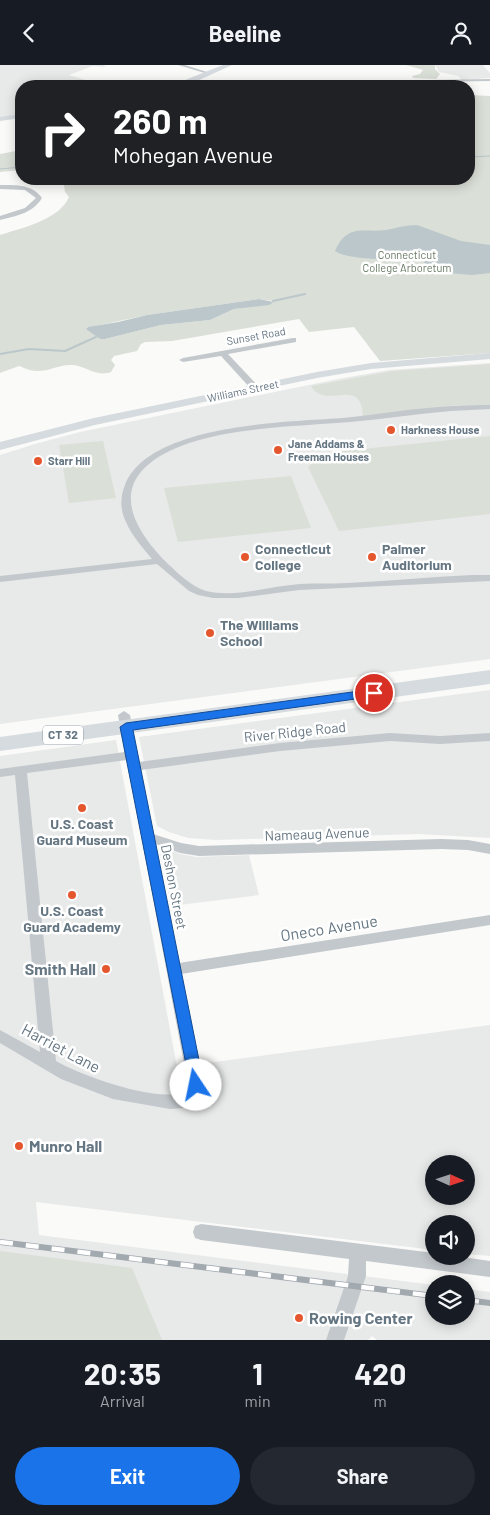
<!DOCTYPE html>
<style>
body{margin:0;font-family:Barlow,sans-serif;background:#242831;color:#f1f3f6;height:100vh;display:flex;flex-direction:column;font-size:19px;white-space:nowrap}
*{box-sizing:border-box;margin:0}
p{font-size:16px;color:#9ea1a6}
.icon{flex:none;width:28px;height:28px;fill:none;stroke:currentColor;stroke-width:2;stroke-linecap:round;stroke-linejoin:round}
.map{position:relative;height:1275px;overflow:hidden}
.drawer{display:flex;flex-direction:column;background:#171b24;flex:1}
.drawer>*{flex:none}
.top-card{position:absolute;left:15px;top:15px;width:460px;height:105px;border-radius:20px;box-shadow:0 2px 12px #0003;background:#202124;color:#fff;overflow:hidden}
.needle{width:32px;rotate:93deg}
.buttons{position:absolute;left:425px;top:1090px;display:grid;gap:10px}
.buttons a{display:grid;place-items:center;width:50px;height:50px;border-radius:50%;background:#171b24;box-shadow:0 2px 12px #0003;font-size:25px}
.pin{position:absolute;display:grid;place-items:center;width:42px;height:42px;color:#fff;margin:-21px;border:2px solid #fff;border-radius:50%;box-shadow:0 1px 5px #0007}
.me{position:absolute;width:55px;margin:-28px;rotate:349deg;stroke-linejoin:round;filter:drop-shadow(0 0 4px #0008)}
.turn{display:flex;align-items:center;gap:18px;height:105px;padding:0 15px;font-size:22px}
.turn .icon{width:65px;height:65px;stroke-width:2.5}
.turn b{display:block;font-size:35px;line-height:42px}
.eta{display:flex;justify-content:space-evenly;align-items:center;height:85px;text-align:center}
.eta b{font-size:30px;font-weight:700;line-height:35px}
.button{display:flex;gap:10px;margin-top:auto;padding:10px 15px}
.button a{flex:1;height:58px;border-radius:30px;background:#1a73e8;color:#fff;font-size:20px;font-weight:700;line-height:58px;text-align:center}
.button a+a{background:#242831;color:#f1f3f6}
header{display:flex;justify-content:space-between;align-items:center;height:65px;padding:0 15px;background:#171b24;font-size:22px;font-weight:700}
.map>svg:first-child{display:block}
</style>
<header><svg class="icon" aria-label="back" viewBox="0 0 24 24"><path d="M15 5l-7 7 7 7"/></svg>Beeline<svg class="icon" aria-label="person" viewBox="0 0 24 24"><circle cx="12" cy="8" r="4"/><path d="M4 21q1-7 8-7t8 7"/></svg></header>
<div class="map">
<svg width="490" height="1275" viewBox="0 0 490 1275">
<rect width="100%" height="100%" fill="#fafaf8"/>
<path fill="#e8e9e9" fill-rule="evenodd" d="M 0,0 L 103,0 L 106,2 L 93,1 L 69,10 L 106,21 L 21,21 L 21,49 L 0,53 Z
M 435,0 L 483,0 L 490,8 L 490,13 L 462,15 L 458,11 L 439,7 Z
M 490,298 L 490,594 L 0,659 L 0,390 L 35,379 L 80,367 L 338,314 L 389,305 Z
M 490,625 L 490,773 L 419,769 L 216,775 L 188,773 L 169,767 L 157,761 L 139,672 Z
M 116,675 L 177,1002 L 490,960 L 490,1191 L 466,1189 L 466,1159 L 434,1159 L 434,1185 L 36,1137 L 39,1170 L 434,1220 L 434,1251 L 466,1251 L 466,1224 L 490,1227 L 490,1275 L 377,1275 L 372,1271 L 368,1275 L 0,1275 L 0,691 ZM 434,1099 L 466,1099 L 466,1131 L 434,1131 Z
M 166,783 L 180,789 L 196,792 L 249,790 L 259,830 L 171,841 L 160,788 L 162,784 Z"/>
<path fill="#dadfd7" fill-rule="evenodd" d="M 406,0 L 435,0 L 435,4 L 440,9 L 436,14 L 413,13 L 412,11 L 420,9 L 423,5 Z
M 469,30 L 490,31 L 490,288 L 380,296 L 354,262 L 309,267 L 299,254 L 172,276 L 145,277 L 141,279 L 137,286 L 114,291 L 111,295 L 115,300 L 111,307 C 96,312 88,302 73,300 C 60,299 50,306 37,306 C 30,306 25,303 19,301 L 0,308 L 0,170 C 22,163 59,155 69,132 L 65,127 L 63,114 L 469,114 ZM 259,234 L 273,236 L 273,238 L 234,244 L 210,255 L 161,260 L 105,274 L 100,274 L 86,263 L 147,250 Z
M 21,85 L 21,105 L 0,107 L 0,89 Z
M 490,299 L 490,340 L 457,340 L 363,351 C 361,310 326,346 311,321 L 392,306 Z
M 490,371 L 490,449 L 339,466 L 308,402 L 323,388 Z
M 103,376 L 116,433 L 69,438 L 59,380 Z
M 291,411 L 311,463 L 178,477 L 164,423 Z
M 0,1186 L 132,1203 L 162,1275 L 0,1275 Z"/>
<path fill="#bbc7cb" d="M 417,160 L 461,176 L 490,180 L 490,208 L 472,210 L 427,206 L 424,204 L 426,200 L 423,196 C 401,193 352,197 335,186 C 347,158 364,168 386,165 C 396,163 406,160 417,160 Z
M 259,234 L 274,237 L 269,240 L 234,244 L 210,255 L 161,260 L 105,274 L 100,274 L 86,264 L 88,262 L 118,257 L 147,250 Z"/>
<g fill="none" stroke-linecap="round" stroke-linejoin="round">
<path stroke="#bbc7cb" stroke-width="1" d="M 469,92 L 490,91
M 0,104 L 21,102"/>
<path stroke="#bbc7cb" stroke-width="2" d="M 273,236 L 305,229
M 0,289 L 29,284 L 65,286 L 96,272"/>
<path fill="#c3c8cc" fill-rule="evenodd" d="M 178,0 L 185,0 L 210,8 L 208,9 Z
M 490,14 L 490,16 L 200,21 L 203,19 Z
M 0,120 C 16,120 32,119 42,133 C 33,148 16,151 0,155 L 0,151 L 25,143 L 36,133 L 25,125 L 0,124 Z
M 293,273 L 296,273 L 296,277 L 228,289 L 258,321 L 259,323 L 255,325 L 252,325 L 221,291 L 183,297 L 179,295 L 183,293 Z
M 490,340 L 490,344 C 477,345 464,345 451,346 C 417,349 383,354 350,357 C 293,362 193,362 149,399 C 110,431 142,473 168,499 C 179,509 192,522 206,526 C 237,533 270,521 300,519 C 315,518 331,519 347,518 C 389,516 430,512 472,510 L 490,510 L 490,516 L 299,525 L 238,533 L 213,533 L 198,530 L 189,526 L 157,499 L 0,517 L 0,511 L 152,494 C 143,483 132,471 126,457 C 120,445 120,432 125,420 C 149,359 287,357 343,353 C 380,349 416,343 452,341 C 465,340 477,340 490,340 Z
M 124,646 L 130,650 L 139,697 L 280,678 L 390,668 L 440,671 L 490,668 L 490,676 L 440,679 L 390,676 L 280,686 L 141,705 L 153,769 L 181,778 L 199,781 L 441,774 L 468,775 L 490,779 L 490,789 L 468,785 L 441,784 L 199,791 L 180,788 L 156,779 L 179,898 L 490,850 L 490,860 L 181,909 L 203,1015 L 199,1034 L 183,1043 L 170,1044 L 113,1034 L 61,1014 L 0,978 L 0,965 L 40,987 L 15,710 L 0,712 L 0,704 L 125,687 L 118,650 ZM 127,695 L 187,1015 L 187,1025 C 163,1041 80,1010 56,996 L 27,708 Z
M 201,1159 L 434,1188 L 434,1191 L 456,1191 L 490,1196 L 490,1212 L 366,1196 L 366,1211 L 344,1275 L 326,1275 L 348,1211 L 349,1194 L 201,1175 L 195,1173 L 193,1167 L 195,1161 Z"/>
<path fill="#d6dbdf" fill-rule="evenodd" d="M 223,0 L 232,0 L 186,21 L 179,21 L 180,17 Z
M 21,49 L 21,53 L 0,56 L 0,52 Z
M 490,288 L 490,294 L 371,304 L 317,313 L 95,360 L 0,385 L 0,377 L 94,353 L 317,307 L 371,298 Z"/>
<path fill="#d6dbdf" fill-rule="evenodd" d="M 490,605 L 490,619 L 0,686 L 0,672 Z"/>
<g stroke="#a2aab0" stroke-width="6">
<path id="rail" d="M 0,1177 L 434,1231
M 466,1235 L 490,1238"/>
</g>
<use href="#rail" stroke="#fff" stroke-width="4.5" stroke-dasharray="13" stroke-linecap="butt"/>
</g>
<path fill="#1a73e8" stroke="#114b97" d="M 374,624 L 377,626 L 379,628 L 377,631 L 133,665 L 204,1020 L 202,1025 L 196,1027 L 191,1025 L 120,662 L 126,658 Z"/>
<g fill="#e4572e" stroke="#fff" stroke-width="2">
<circle cx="391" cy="365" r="5"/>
<circle cx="278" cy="385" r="5"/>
<circle cx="38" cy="396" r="5"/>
<circle cx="245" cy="492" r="5"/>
<circle cx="372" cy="492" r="5"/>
<circle cx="210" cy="568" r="5"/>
<circle cx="82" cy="743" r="5"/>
<circle cx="72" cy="830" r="5"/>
<circle cx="106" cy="904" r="5"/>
<circle cx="19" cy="1081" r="5"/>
<circle cx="299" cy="1253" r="5"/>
</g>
<g text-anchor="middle" stroke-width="5" stroke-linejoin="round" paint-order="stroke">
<g font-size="11" fill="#687a64" stroke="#fff">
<text x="407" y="194">Connecticut<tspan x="407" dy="13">College Arboretum</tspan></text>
</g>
<g font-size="11" fill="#657683" stroke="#fff">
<text transform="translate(256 271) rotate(-10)" y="4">Sunset Road</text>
<text transform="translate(243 326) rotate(-12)" y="4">Williams Street</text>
</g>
<g font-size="11" font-weight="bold" fill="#657683" stroke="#fff" text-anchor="start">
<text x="401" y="369">Harkness House</text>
<text x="288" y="383">Jane Addams &amp;<tspan x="288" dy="13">Freeman Houses</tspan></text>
<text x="48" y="400">Starr Hill</text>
</g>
<rect fill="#fff" stroke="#939fa8" stroke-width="1" x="43" y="660.5" width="40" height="19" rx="4"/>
<g font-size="12" font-weight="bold" fill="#657683">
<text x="63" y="674">CT 32</text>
</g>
<g font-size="14" font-weight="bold" fill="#657683" stroke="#fff" text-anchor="start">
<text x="255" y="489">Connecticut<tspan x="255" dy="16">College</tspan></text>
<text x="382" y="489">Palmer<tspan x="382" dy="16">Auditorium</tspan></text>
<text x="220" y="565">The Williams<tspan x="220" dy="16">School</tspan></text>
<text x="82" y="764" text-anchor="middle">U.S. Coast<tspan x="82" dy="16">Guard Museum</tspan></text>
<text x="72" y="851" text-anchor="middle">U.S. Coast<tspan x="72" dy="16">Guard Academy</tspan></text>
</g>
<g font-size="14" fill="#657683" stroke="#fff">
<text transform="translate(295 667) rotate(-6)" y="5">River Ridge Road</text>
<text transform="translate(317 769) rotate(-2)" y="5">Nameaug Avenue</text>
<text transform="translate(174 822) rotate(79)" y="5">Deshon Street</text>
</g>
<g font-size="16" fill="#657683" stroke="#fff">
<text transform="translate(329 863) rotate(-9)" y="6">Oneco Avenue</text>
<text transform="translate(61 983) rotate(28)" y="6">Harriet Lane</text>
</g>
<g font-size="16" font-weight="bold" fill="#657683" stroke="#fff" text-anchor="start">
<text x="96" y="910" text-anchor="end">Smith Hall</text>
<text x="29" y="1087">Munro Hall</text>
<text x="309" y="1259">Rowing Center</text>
</g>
</g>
</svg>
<div class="buttons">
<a><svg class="needle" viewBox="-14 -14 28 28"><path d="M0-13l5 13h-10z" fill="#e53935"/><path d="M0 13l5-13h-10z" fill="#9ea1a6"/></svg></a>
<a><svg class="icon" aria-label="sound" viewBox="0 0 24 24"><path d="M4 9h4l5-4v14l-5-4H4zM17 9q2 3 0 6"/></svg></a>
<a><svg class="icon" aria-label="layers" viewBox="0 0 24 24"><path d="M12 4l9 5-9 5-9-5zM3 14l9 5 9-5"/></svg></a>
</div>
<div class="pin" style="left:374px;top:628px;background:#d93025"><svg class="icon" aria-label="arrive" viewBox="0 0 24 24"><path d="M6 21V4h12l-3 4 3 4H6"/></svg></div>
<svg class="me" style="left:196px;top:1020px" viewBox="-20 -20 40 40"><circle r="19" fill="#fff"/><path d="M0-13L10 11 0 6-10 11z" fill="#1a73e8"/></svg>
<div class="top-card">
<div class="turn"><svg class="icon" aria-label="right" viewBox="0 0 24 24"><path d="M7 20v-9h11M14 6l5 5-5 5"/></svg><div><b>260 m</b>Mohegan Avenue</div></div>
</div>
</div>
<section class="drawer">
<div class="eta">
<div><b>20:35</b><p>Arrival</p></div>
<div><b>1</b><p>min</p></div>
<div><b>420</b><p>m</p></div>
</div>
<div class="button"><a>Exit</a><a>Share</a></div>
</section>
